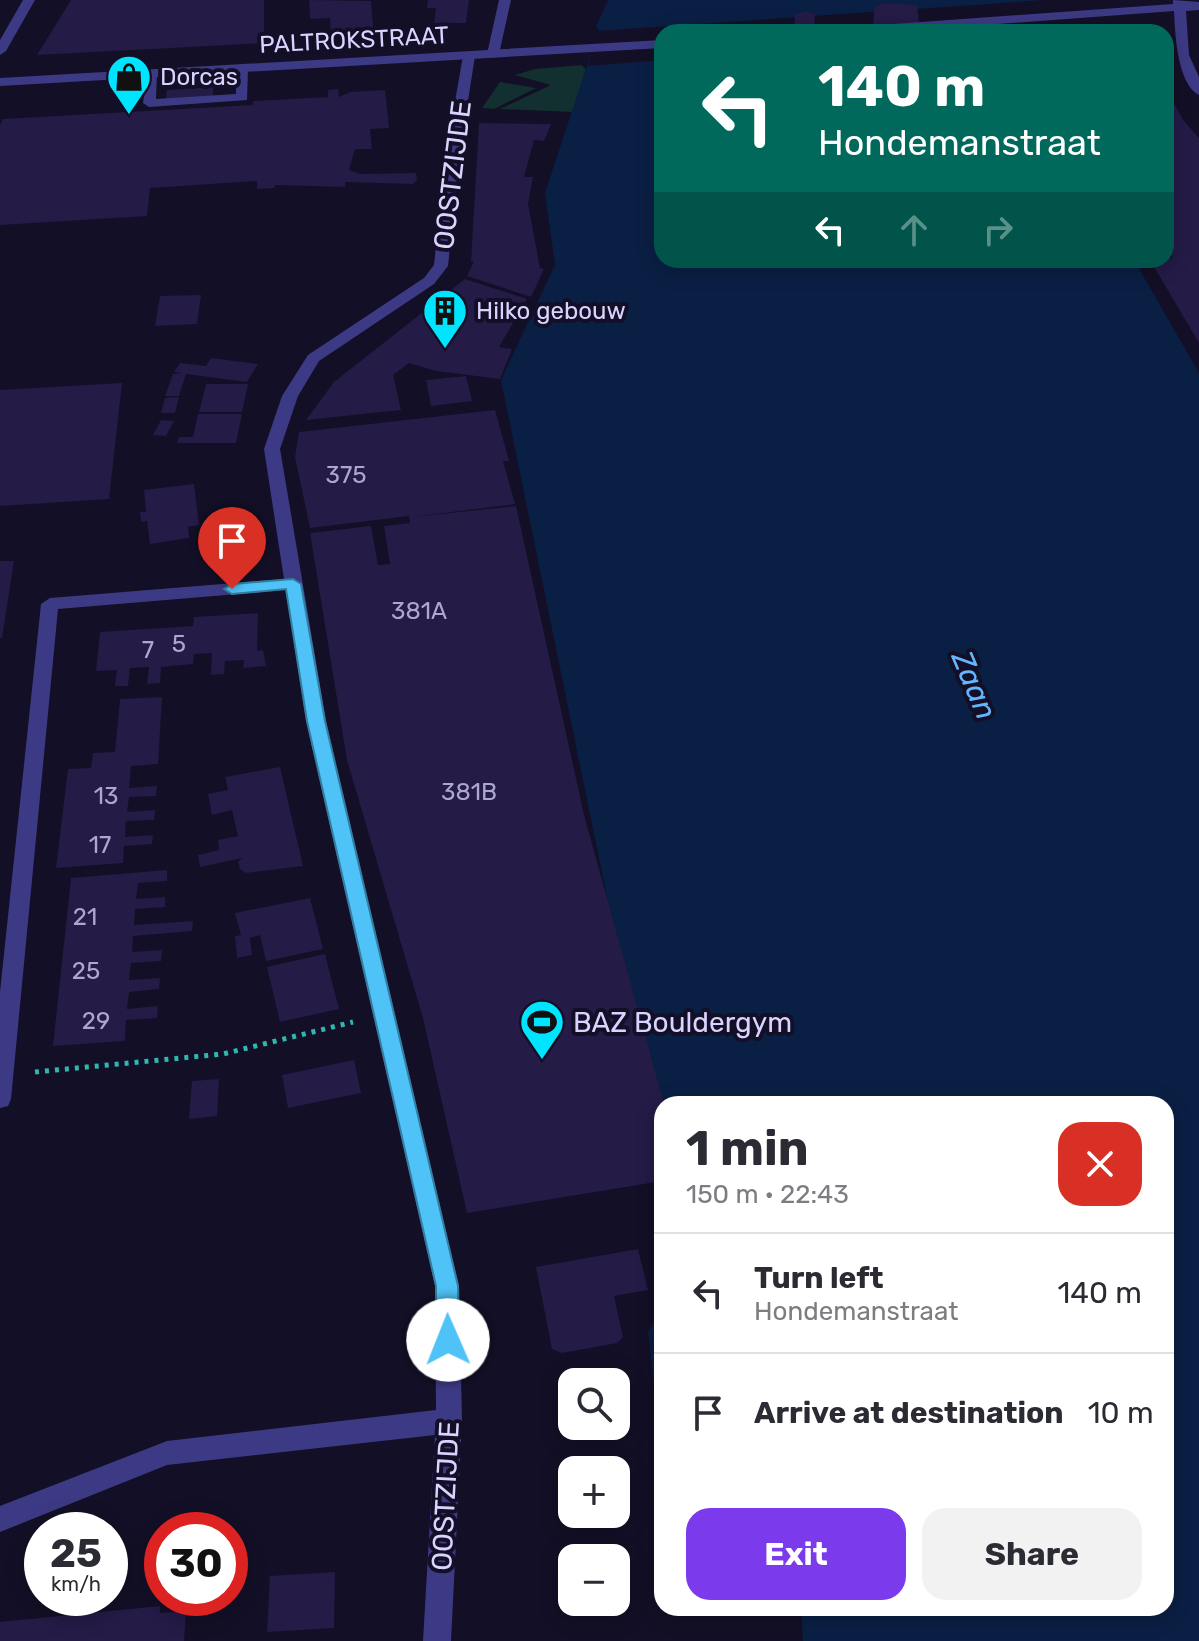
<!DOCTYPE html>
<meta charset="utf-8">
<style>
body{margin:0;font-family:Rubik,sans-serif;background:#f2f2f3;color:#2b2b33;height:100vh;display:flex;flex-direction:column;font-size:30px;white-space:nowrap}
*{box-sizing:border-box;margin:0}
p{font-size:26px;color:#7c7c81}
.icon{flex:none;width:44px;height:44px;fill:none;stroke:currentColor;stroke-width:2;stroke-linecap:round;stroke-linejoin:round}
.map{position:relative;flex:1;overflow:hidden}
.sheet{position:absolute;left:654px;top:1096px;width:520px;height:520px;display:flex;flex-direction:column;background:#fff;border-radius:24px;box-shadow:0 4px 20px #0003}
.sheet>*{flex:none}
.top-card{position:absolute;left:654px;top:24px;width:520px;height:244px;border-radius:24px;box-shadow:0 4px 20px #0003;background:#00695c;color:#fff;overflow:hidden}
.buttons{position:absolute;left:558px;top:1368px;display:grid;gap:16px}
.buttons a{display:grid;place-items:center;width:72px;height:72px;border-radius:16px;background:#fff;box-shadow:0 4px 20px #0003;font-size:40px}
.speed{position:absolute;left:24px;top:1512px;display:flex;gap:16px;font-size:40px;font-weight:700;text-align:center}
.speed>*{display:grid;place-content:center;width:104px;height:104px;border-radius:50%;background:#fff;box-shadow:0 4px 20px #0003;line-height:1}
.speed small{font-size:20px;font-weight:400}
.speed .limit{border:12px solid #d22;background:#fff;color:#111}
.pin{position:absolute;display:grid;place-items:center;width:68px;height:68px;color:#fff;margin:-82px -34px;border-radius:50% 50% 50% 0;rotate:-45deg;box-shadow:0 0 8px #0007}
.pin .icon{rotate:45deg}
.me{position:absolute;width:88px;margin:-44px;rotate:359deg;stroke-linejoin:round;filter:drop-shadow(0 0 6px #0008)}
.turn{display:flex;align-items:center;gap:28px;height:168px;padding:0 32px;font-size:36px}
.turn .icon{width:104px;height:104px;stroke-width:2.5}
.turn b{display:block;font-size:56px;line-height:68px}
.lanes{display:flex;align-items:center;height:76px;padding:0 32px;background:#0003;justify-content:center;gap:40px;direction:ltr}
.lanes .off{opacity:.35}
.round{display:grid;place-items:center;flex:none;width:84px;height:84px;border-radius:24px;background:#f2f2f3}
.overview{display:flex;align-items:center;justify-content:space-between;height:136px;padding:0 32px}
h1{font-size:48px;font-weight:700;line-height:60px}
.button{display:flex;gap:16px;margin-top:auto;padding:16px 32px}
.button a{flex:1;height:92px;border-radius:24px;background:#7c3aed;color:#fff;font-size:32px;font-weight:700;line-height:92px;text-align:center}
.button a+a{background:#f2f2f3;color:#2b2b33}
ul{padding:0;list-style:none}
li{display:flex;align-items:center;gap:24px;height:120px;padding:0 32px;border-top:2px solid #e1e1e2}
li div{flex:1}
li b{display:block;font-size:30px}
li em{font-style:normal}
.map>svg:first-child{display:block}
</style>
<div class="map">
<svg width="1199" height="1641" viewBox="0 0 1199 1641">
<rect width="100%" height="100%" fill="#130f26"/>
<path fill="#12302f" d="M 582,65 L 586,70 L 573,112 L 500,109 L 551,85 L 515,75 L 535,69 Z
M 500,82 L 536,88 L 494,109 L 482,108 Z"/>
<path fill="#0a1f44" d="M 608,0 L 1045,0 L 662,32 L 662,260 L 1134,260 L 1199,373 L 1199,1641 L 803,1641 L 801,1608 L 1166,1608 L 1166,1104 L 662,1104 L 608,902 L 501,380 L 555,265 L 545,193 L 599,29 L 596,27 Z
M 662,1307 L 662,1454 L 648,1332 Z"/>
<path fill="#130f26" d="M 1046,0 L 1049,32 L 662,32 L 662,60 L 588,66 L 597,31 Z"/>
<path fill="#241b47" d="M 71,0 L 264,0 L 264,43 L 37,55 Z
M 309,0 L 371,1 L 374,37 L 331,39 L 330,18 L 310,19 Z
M 428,0 L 469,0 L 466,23 L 434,23 L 436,8 L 427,8 Z
M 882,3 L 917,5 L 920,32 L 873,32 L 874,8 Z
M 806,11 L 815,14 L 814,32 L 794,32 L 795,14 Z
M 213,87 L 213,100 L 165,103 L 167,90 Z
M 338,89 L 339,97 L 350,92 L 385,90 L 389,128 L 370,129 L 372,149 L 355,149 L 349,170 L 360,174 L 416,173 L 417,180 L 413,184 L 345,182 L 345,187 L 275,185 L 275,188 L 257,189 L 257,181 L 150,188 L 147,216 L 0,225 L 0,125 L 3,119 L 253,105 L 253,101 L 328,97 L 328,90 Z
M 1166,105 L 1175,105 L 1183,120 L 1199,138 L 1199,343 L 1150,260 L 1173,258 L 1166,246 Z
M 479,123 L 551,124 L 544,141 L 534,140 L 524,177 L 533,177 L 528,204 L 540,268 L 544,269 L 531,297 L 467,276 L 474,261 L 471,262 Z
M 465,279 L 527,299 L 499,347 L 512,349 L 500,379 L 436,371 L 409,363 L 393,375 L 401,410 L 306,420 L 334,382 Z
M 201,295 L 197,324 L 155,326 L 160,296 Z
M 211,358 L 258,364 L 247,382 L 186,374 L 179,396 L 165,396 L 173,374 L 182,373 L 174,372 L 180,363 L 206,366 Z
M 466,376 L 472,401 L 431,406 L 426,380 Z
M 122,383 L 109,499 L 0,506 L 0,390 Z
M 206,384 L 248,384 L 242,412 L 199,412 Z
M 179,397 L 175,413 L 161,413 L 165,398 Z
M 495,410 L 509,461 L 503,461 L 515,504 L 412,517 L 516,506 L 584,815 L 664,1104 L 662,1181 L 467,1213 L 423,1018 L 347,760 L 310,533 L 371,526 L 378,565 L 390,564 L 384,526 L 410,523 L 409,516 L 310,528 L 295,457 L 299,432 Z
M 198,414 L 242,414 L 236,443 L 177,443 L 179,437 L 193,437 Z
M 161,420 L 174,421 L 166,436 L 153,435 Z
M 194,484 L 199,525 L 188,527 L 189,538 L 150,544 L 147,521 L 141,522 L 140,512 L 146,512 L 144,490 Z
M 0,561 L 14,561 L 2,638 L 0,638 Z
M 258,613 L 257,651 L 263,650 L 266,666 L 243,668 L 244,660 L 225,661 L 224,674 L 211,675 L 212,653 L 194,654 L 193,664 L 161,667 L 160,683 L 147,684 L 149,667 L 130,668 L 128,686 L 115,686 L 117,670 L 96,671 L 100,632 L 193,626 L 194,617 Z
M 162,697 L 158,764 L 131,766 L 129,788 L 157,786 L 156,796 L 129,797 L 127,812 L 155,810 L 154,820 L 126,821 L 125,837 L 153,835 L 152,844 L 124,846 L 123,863 L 56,868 L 68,769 L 91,768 L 93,753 L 115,752 L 120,699 Z
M 280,767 L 303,866 L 246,873 L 240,869 L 238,862 L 242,858 L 200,867 L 198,855 L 219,850 L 218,840 L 238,836 L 232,810 L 212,815 L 208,794 L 228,790 L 225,777 Z
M 167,870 L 167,881 L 138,883 L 136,899 L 165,897 L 165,907 L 135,909 L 134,925 L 193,921 L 192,931 L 133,936 L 132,952 L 162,950 L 161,961 L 131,963 L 129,980 L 160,978 L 159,989 L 129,992 L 127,1009 L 158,1006 L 157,1018 L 126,1020 L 125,1041 L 53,1046 L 71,878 Z
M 310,898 L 323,949 L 266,961 L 260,935 L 250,938 L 252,955 L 237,958 L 235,936 L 241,935 L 235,913 Z
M 325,954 L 339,1009 L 280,1022 L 267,967 Z
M 354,1060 L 361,1093 L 288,1108 L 282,1075 Z
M 219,1079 L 217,1116 L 189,1119 L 192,1081 Z
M 638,1249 L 648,1290 L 614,1296 L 623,1337 L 617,1343 L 562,1353 L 552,1349 L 536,1267 Z
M 187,1521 L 216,1525 L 215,1530 L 185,1530 Z
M 335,1572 L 334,1628 L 267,1632 L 270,1576 Z
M 160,1606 L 160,1613 L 186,1611 L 184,1641 L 0,1641 L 0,1622 Z"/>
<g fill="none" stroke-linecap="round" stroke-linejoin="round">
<path stroke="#2fb8b0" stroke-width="5" stroke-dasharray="4 6" stroke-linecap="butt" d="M 35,1072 L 223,1054 L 353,1022"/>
<path fill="#3d3a85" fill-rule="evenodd" d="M 242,65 L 248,69 L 247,100 L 149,107 L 143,103 L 147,70 L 157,73 L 156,99 L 236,94 L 236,69 Z"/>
<path fill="#3d3a85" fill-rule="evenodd" d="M 23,0 L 35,0 L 6,51 L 0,55 L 0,40 Z
M 499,0 L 511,0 L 499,54 L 493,58 L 487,54 Z
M 469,52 L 475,56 L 459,158 L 448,266 L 434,284 L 319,361 L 298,396 L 280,449 L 326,721 L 459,1286 L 462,1421 L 451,1641 L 423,1641 L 435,1435 L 167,1465 L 0,1532 L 0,1506 L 167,1441 L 436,1410 L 435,1286 L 306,721 L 286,590 L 58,609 L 11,1099 L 8,1106 L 0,1108 L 0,992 L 41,604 L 50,598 L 284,579 L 264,449 L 282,396 L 308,355 L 424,278 L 434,265 L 445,158 L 463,56 Z"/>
<path fill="#3d3a85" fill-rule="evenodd" d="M 1173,0 L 1199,2 L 1199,10 L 1186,11 L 1189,55 L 1199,77 L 1199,95 C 1177,84 1175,33 1174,11 L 889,32 L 832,32 L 838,28 L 1173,4 Z
M 662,40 L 662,48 L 0,86 L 0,78 Z"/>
</g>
<path fill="#4fc3f7" stroke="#337fa1" stroke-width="2" d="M 293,579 L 301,584 L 325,721 L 458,1286 L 459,1340 L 456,1347 L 448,1350 L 440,1347 L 436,1340 L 436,1286 L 307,721 L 286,589 L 232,594 L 224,589 L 232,584 Z"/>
<defs>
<g id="shop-pin" transform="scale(2.3)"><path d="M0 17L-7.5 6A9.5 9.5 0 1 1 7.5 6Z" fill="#00e5ff" stroke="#130f26"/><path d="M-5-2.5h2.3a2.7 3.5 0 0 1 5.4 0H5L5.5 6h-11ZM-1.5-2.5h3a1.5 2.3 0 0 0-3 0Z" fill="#111"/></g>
<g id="building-pin" transform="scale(2.3)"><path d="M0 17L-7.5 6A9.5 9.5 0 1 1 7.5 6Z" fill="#00e5ff" stroke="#130f26"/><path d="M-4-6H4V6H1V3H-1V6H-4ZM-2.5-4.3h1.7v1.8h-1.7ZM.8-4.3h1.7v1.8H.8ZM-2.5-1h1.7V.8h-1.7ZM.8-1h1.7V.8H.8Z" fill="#111"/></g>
<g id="stadium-pin" transform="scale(2.3)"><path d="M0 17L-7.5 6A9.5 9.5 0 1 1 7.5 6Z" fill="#00e5ff" stroke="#130f26"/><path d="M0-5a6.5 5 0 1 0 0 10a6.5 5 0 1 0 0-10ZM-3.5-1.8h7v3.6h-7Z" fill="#111"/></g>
</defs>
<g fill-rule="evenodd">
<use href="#shop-pin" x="129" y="77"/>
<use href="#building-pin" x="445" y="311"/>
<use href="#stadium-pin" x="542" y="1022"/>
</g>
<g text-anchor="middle" stroke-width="8" stroke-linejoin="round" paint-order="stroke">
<g font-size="24" fill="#d9d4ff" stroke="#130f26">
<text transform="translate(354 40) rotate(-3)" y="8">PALTROKSTRAAT</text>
</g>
<g font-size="24" fill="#d9d4ff" stroke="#130f26" text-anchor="start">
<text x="160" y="85">Dorcas</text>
<text x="476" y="319">Hilko gebouw</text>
</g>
<g font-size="24" fill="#aca6d1">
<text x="346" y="483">375</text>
<text x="419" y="619">381A</text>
<text x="179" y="652">5</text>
<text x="148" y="658">7</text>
<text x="469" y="800">381B</text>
<text x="106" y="804">13</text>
<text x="100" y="853">17</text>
<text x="85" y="925">21</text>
<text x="86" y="979">25</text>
<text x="96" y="1029">29</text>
</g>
<g font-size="28" fill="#d9d4ff" stroke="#130f26">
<text transform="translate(452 175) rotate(-83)" y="10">OOSTZIJDE</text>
<text transform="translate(445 1496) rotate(-87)" y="10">OOSTZIJDE</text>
</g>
<g font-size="28" fill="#d9d4ff" stroke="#130f26" text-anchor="start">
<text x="573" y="1032">BAZ Bouldergym</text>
</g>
<g font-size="30" font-style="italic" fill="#62b6ff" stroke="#130f26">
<text transform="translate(974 685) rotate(67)" y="10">Zaan</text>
</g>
</g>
</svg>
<div class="buttons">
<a><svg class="icon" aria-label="search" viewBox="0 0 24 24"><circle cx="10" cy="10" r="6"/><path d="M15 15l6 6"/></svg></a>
<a>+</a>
<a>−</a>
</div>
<div class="speed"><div>25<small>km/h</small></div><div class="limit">30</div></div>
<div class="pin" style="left:232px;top:589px;background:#d93025"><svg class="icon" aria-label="arrive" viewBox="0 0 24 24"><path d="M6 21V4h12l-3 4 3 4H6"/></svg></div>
<svg class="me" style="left:448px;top:1340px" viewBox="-20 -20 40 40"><circle r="19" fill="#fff"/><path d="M0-13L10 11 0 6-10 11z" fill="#4fc3f7"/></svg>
<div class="top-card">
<div class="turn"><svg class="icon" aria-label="left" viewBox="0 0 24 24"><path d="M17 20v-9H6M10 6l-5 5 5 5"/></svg><div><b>140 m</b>Hondemanstraat</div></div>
<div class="lanes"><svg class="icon" aria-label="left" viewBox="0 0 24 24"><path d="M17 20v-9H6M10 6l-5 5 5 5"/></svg><svg class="icon off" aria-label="ahead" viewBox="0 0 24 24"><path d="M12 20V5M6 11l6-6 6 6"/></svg><svg class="icon off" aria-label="right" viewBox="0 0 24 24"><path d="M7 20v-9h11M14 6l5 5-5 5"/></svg></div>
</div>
<section class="sheet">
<div class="overview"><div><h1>1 min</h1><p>150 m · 22:43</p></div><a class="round" style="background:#d93025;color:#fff"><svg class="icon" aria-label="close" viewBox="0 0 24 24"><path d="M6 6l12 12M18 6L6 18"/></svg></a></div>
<ul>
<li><svg class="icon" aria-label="left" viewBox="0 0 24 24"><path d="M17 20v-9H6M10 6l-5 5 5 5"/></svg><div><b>Turn left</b><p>Hondemanstraat</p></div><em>140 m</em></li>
<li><svg class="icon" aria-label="arrive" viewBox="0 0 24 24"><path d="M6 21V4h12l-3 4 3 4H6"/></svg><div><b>Arrive at destination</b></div><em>10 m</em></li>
</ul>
<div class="button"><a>Exit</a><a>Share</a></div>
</section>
</div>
